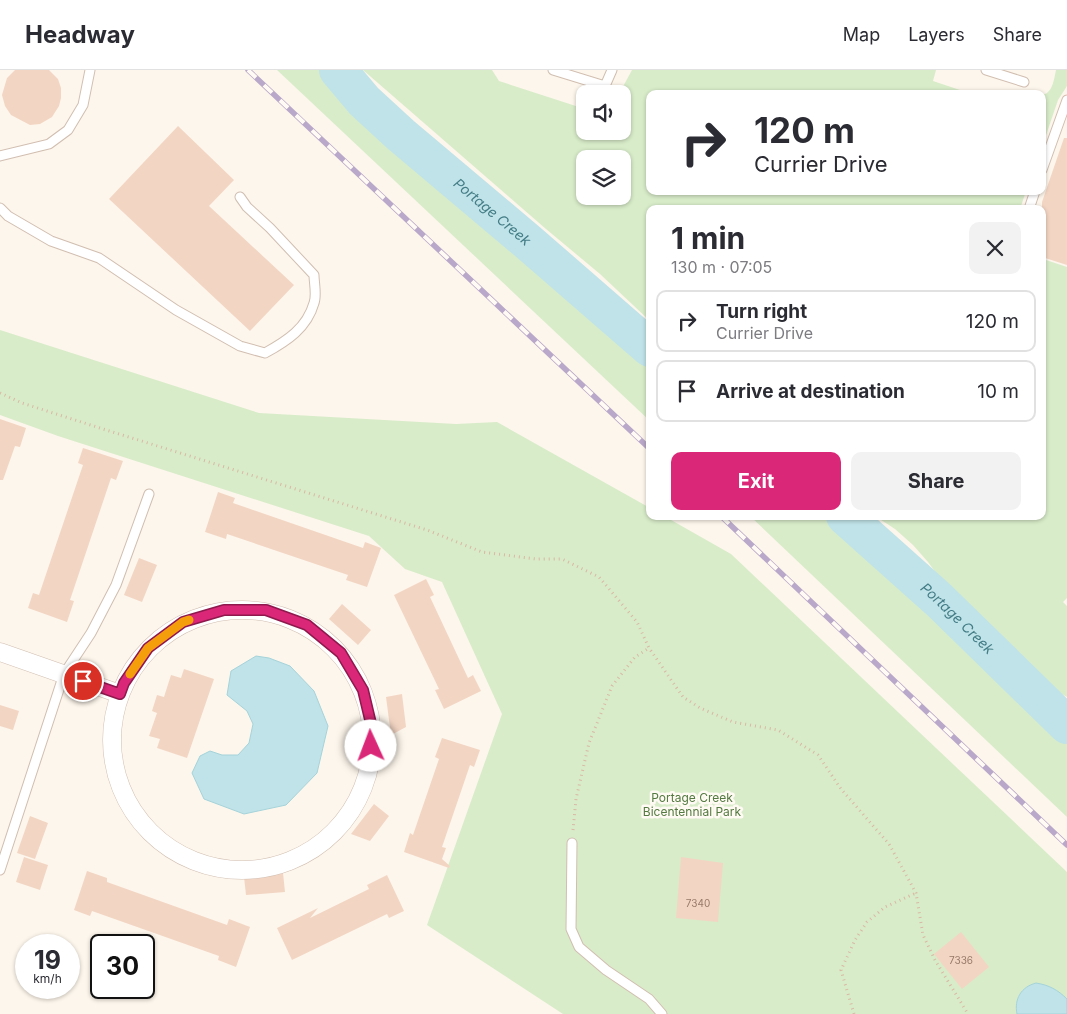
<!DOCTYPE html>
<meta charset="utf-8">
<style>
body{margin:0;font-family:Inter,sans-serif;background:#f2f2f3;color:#2b2b33;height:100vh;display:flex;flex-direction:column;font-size:19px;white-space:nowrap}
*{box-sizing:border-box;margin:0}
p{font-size:16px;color:#7c7c81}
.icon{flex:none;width:28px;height:28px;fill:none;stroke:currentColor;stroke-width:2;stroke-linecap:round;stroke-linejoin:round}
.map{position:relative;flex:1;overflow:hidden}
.side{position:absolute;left:646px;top:135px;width:400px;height:315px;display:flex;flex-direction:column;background:#fff;border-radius:10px;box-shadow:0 1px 4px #0004}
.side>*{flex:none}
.guide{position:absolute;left:646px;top:20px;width:400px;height:105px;border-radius:10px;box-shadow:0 1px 4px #0004;background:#fff;color:#2b2b33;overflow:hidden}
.tools{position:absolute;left:576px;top:15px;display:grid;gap:10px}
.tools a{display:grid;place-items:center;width:55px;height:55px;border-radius:10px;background:#fff;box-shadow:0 1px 4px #0004;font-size:25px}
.speed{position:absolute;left:15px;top:864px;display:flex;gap:10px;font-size:25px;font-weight:700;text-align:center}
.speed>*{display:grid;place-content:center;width:65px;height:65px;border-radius:50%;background:#fff;box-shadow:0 1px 4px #0004;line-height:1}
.speed small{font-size:12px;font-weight:400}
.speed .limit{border:2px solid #111;border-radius:8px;background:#fff;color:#111}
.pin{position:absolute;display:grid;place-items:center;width:42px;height:42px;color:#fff;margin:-21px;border:2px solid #fff;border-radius:50%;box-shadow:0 1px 5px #0007}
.me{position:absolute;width:55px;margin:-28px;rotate:358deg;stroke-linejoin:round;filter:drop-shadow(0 0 4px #0008)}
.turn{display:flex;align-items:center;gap:18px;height:105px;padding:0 25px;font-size:22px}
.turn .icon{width:65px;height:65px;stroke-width:2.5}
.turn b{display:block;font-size:35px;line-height:42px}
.round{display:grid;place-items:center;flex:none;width:52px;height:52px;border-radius:10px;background:#f2f2f3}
.summary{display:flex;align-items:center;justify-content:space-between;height:85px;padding:0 25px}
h1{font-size:30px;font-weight:700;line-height:38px}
.button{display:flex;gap:10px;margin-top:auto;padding:10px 25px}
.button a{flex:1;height:58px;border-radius:10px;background:#db2777;color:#fff;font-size:20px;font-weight:700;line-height:58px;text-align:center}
.button a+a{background:#f2f2f3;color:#2b2b33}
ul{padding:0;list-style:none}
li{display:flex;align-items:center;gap:15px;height:62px;margin:0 10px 8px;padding:0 15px;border:2px solid #e1e1e2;border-radius:10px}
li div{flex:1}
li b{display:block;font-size:19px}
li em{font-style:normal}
header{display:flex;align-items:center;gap:30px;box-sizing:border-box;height:70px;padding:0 25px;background:#fff;border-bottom:1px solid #e1e1e2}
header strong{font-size:24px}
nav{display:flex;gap:28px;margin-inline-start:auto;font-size:18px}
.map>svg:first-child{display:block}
</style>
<header>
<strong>Headway</strong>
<nav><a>Map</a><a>Layers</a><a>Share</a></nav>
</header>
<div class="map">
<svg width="1067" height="944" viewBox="0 0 1067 944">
<rect width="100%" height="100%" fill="#fdf6ec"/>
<path fill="#d8ecc9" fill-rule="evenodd" d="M 277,0 L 325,0 L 357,38 L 385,65 L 580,230 L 650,292 L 650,351 Z
M 363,0 L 492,0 L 499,11 L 585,39 L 585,61 L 622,61 L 622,24 L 619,24 L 632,0 L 936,0 L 933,11 L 972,24 L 650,24 L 650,121 L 1026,121 L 1020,139 L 650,139 L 650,251 L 600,204 L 546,159 ZM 585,89 L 622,89 L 622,126 L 585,126 Z
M 1056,0 L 1067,0 L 1067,16 L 1058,30 L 1043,74 L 1043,25 C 1053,22 1054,9 1056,0 Z
M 1043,189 L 1067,197 L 1067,528 L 1063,532 L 1067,536 L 1067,627 L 1031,606 L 1016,593 L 950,522 L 928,492 L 913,475 L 895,459 L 875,446 L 1042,446 Z
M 0,260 L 259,343 L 456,354 L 497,352 L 650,438 L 650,446 L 664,446 L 731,484 L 1067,802 L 1067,944 L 563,944 L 427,855 L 502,644 L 442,512 L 405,499 L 369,466 L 58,366 L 0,345 Z
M 750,446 L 830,446 L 886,495 L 1067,674 L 1067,747 Z"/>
<path fill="#bfe3e8" stroke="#a5d3da" d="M 256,586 L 269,588 L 290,596 L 314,621 L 328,656 L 317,703 L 286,735 L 244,744 L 204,729 L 192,703 L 200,686 L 210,681 L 222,685 L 238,685 L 249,673 L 253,654 L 247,641 L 227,625 L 231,601 Z
M 1036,913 C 1049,915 1058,920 1067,929 L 1067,944 L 1017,944 C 1014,929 1021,917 1036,913 Z"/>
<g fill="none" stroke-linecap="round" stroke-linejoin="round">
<g stroke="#bfe3e8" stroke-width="38">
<path id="s1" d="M 338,0 L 364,31 L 401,65 L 528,172 L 650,278"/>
<path id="s2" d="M 845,446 L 939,530 L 1067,655"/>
</g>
</g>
<path fill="#f3d5c3" d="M 15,0 L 49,0 L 58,9 L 61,18 L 61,28 L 59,36 L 52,47 L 40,54 L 30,55 L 11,45 L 5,36 L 2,25 L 7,8 Z
M 178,56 L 234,110 L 209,136 L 294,215 L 250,261 L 109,129 Z
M 1064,68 L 1067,68 L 1067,195 L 1042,187 L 1042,132 Z
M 0,349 L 26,358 L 20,377 L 15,376 L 3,410 L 0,410 Z
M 83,378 L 123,391 L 116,410 L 111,408 L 70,530 L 74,531 L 67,552 L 28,538 L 33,523 L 39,525 L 83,395 L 78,393 Z
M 218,422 L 235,428 L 233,433 L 363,478 L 365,472 L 381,478 L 367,517 L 346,510 L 348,505 L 227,464 L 226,469 L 205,462 Z
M 139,488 L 157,495 L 142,532 L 124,525 Z
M 426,509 L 434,525 L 430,527 L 468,608 L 473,605 L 481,621 L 444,639 L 435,620 L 439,619 L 394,525 Z
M 342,534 L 371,560 L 358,575 L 329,549 Z
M 184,599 L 214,609 L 187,688 L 157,678 L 160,669 L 149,666 L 157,643 L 152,641 L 157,625 L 164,627 L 171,605 L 181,608 Z
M 402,624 L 406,657 L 391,665 L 386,627 Z
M 0,635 L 19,641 L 13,660 L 0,656 Z
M 442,668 L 480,680 L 474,697 L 470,695 L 442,777 L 446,778 L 442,789 L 450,796 L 449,798 L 404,782 L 410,763 L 413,765 L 439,689 L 435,687 Z
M 374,734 L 389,746 L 370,771 L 351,764 Z
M 30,746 L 48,753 L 35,789 L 17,783 Z
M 24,787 L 48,795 L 40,820 L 16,812 Z
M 681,787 L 723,793 L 718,852 L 676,848 Z
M 87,801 L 107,808 L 107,812 L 227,855 L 229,849 L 250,857 L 236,897 L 218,890 L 219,886 L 92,841 L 90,846 L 74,840 Z
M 283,803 L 285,822 L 246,825 L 244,807 Z
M 387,805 L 404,841 L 389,848 L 387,844 L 292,890 L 277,858 L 318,838 L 310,848 L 369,819 L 367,815 Z
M 961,862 L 989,897 L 962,919 L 934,884 Z"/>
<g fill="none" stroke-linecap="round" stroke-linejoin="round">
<g stroke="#d1beb0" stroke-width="11">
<path id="service" d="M 553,0 L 605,16 L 612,0
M 986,0 L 1024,12
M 0,86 L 49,74 L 68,60 L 83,35 L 90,0
M 1042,100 L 1067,30
M 0,138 L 8,146 L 51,171 L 99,188 L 176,240 L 240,276 L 265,283 C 287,271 307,258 314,233 C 317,225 314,213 314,205 L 270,158 L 247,137 L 240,127
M 1029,139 L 1035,121
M 572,773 L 571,859 L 579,877 L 606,900 L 649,929 L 662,944
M 0,800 L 64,604 L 91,563 L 116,515 L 149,424"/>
</g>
<g stroke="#d1beb0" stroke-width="19">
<path id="minor" d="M112 670a130 130 0 1 1 260 0a130 130 0 1 1-260 0Z
M 0,582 L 120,624"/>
</g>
<path stroke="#d9b8a5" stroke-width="3" stroke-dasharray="1 4" stroke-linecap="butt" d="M 0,323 L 22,333 L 103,359 L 427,460 L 482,482 L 536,489 L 562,489 L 599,507 L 637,552 L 649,578 L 683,627 L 700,638 L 733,652 L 778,660 L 818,685 L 841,719 L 889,774 L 916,823 L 923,865 L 935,890 L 968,944
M 573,760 L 576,729 L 589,673 L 612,616 L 635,587 L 649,578
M 854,944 L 841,900 L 855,870 L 867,852 L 885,837 L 916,823"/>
<use href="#service" stroke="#fff" stroke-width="9"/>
<use href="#minor" stroke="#fff" stroke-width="18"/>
<g stroke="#b9a8c9" stroke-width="5.5">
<path id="rail" d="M 248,0 L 650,379
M 721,446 L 1067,775"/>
</g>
<use href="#rail" stroke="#fffaf3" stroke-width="4" stroke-dasharray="11" stroke-linecap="butt"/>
</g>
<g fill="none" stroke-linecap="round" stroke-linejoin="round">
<g stroke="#8e194d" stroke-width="12">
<path id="route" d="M 83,611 L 120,624 L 124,613 L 148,578 L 183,552 L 224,540 L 266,540 L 307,555 L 341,583 L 363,620 L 373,662 L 371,676"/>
</g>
<use href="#route" stroke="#db2777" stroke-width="9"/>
<path stroke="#f59e0b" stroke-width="9" d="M 130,604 L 148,578 L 183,552 L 189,550"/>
</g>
<g text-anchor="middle" stroke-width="5" stroke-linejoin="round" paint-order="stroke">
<g font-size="10" fill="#987a6a">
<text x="698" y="837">7340</text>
<text x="961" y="894">7336</text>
</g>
<g font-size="12" fill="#537a41" stroke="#fffaf3">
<text x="692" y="732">Portage Creek<tspan x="692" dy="14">Bicentennial Park</tspan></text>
</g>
<g font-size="14" font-style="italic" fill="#437c86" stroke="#fffaf3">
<text dy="5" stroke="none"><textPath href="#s1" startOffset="210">Portage Creek</textPath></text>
<text dy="5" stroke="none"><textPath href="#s2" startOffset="152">Portage Creek</textPath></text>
</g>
</g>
</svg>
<div class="tools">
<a><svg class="icon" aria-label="sound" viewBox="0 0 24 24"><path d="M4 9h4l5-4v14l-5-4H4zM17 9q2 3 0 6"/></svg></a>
<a><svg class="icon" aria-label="layers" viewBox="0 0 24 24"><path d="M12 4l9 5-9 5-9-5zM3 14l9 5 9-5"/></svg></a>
</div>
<div class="speed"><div>19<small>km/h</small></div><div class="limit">30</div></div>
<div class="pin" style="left:83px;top:611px;background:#d93025"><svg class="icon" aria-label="arrive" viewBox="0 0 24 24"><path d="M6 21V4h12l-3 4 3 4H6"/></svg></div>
<svg class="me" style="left:371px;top:676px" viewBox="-20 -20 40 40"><circle r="19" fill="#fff"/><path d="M0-13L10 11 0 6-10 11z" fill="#db2777"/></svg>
<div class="guide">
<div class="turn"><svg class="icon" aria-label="right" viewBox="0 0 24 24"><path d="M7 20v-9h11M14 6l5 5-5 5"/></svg><div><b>120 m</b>Currier Drive</div></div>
</div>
<section class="side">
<div class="summary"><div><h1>1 min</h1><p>130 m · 07:05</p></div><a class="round"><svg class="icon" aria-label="close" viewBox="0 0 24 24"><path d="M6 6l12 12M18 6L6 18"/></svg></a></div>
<ul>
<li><svg class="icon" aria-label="right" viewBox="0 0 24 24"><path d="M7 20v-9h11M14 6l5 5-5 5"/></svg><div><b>Turn right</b><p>Currier Drive</p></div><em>120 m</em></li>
<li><svg class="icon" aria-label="arrive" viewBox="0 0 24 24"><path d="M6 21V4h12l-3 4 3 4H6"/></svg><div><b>Arrive at destination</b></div><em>10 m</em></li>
</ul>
<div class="button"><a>Exit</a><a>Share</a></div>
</section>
</div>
